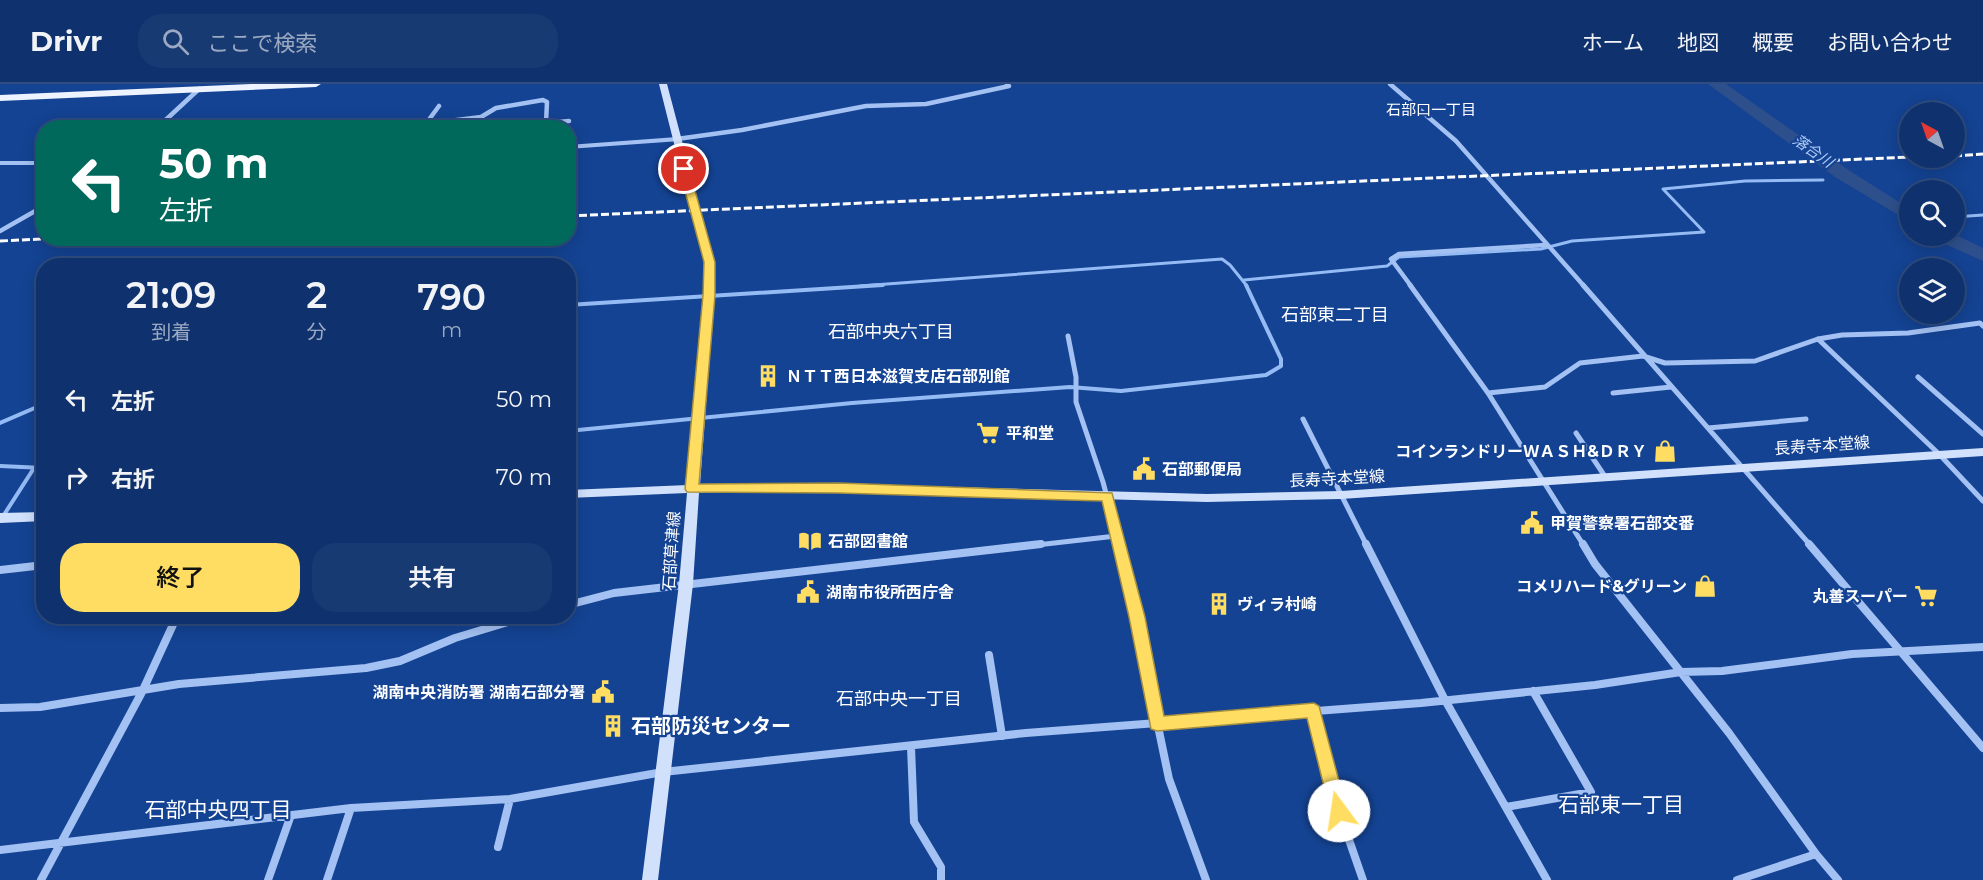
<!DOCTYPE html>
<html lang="ja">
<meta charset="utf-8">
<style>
body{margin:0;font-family:Montserrat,"Noto Sans JP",sans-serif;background:#183a73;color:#f1f3f6;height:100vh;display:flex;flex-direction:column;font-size:22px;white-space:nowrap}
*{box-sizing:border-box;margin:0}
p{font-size:20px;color:#9baac2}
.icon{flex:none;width:33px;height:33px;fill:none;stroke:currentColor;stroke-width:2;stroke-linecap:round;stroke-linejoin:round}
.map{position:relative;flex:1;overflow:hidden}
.sheet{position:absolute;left:36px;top:174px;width:540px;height:366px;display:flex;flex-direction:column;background:#0f326e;border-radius:24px;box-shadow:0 3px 15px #0003,0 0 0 2px #2f4d81}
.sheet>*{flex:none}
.hud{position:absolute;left:36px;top:36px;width:540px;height:126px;border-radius:24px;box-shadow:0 3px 15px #0003,0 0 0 2px #2f4d81;background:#00695c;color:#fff;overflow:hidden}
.needle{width:39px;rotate:320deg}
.buttons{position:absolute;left:1899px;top:18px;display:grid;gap:12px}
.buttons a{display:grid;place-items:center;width:66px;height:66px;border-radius:50%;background:#0f326e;box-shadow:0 3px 15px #0003,0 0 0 2px #2f4d81;font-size:30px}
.pin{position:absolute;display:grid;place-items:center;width:51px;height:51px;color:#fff;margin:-26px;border:3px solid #fff;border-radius:50%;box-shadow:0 2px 6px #0007}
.me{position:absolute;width:66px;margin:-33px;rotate:346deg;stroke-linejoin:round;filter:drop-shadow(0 0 4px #0008)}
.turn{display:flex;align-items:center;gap:21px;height:126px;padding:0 24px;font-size:27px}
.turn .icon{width:78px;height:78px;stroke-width:2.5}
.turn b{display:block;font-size:42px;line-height:51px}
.eta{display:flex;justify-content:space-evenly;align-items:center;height:102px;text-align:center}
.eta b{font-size:36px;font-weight:600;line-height:42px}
.button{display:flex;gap:12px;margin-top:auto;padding:12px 24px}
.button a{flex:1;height:69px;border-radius:24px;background:#ffdd63;color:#111;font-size:24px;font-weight:600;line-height:69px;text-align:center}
.button a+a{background:#183a73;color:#f1f3f6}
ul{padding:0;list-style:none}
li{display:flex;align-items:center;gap:18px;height:78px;padding:0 24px}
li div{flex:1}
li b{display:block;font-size:22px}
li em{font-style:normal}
header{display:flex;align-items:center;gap:36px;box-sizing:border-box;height:84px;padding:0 30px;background:#0f326e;border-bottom:2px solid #2f4d81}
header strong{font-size:28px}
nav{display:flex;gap:33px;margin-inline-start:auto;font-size:21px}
.search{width:420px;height:54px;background:#183a73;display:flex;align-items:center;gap:15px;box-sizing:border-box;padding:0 21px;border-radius:24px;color:#9baac2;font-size:22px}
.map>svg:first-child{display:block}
</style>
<header>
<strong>Drivr</strong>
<div class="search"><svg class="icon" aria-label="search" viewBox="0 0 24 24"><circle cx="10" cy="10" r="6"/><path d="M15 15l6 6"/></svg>ここで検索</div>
<nav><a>ホーム</a><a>地図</a><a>概要</a><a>お問い合わせ</a></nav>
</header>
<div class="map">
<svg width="1983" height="796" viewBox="0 0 1983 796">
<rect width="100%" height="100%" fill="#144393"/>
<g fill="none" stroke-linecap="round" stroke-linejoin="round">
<path stroke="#95bbf5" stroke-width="3" d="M 1954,133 L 1983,131
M 1244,196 L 1387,182 L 1399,173 L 1541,165 L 1572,157 L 1704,148 L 1663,105 L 1745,97 L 1823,96
M 860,202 L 1222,175 L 1230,181 L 1247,202"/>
<path stroke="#95bbf5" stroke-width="4" d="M 568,221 L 883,201
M 0,339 L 44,320
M 568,347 L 852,319 L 1070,303 L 1121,307 L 1266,291 L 1281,282 L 1281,275 L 1246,201
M 0,382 L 44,384
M 0,437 L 34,384"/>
<path fill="#2d4f8b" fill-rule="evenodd" d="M 1708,0 L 1726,0 L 1847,85 L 1910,125 L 1910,138 L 1835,93 Z
M 1954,150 L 1983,164 L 1983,177 L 1936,156 L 1934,152 Z"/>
<path stroke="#a3c1f2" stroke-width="4.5" d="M 1390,0 L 1456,57 L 1584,202
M 481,33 L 496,24 L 543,16 L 547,18 L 546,39
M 425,40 L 481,33 L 482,37 L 537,40 L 569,37
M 425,41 L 439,22
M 157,44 L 199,5
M 677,55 L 742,46 L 866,22 L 926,20 L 1009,2 L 1007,0
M 0,147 L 44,122
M 1411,202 L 1391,175 L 1399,170 L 1546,161"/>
<path stroke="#a3c1f2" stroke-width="5" d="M 1410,201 L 1488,309 L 1584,462
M 1583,201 L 1811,462
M 1068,252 L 1076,293 L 1076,318 L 1103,398 L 1120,462
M 1818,255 L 1939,370 L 1983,417
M 1918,293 L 1983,350
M 1488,309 L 1545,303 L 1580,279 L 1643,272 L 1665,279 L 1755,277 L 1818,255 L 1842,251 L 1908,249 L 1980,239 L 1983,242
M 1613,309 L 1671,303
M 1303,335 L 1367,462
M 1708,344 L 1806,335
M 1576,349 L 1606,394
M 1028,462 L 1116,452"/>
<path stroke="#a3c1f2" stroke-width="8" d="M 1120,460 L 1169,695 L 1206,796
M 1366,460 L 1445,616 L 1547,796
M 1583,460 L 1595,480 L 1729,649 L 1816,770 L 1838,796
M 1809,460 L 1983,664
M 0,486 L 44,481
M 568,521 L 614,509 L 1041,460
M 989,571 L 1002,652
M 0,624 L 40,623 L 179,600 L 366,584 L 400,577 L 455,554 L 528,532
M 1314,626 L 1339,727 L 1363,796
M 911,663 L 914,738 L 941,783 L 941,796
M 1506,723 L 1591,708 L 1533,607
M 498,763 L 510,715
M 0,766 L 351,724 L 510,715 L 663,688 L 1026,649 L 1421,619 L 1595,601 L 1681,588 L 1722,587 L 1852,570 L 1983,563
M 41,796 L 142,608 L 177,532
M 268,796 L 291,731
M 327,796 L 351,724
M 1737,796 L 1816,770"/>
<path fill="#a3c1f2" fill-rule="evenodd" d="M 677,53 L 680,53 L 680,57 L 568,65 L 568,61 Z
M 0,77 L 44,77 L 44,81 L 0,81 Z"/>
<path fill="#d1e1fc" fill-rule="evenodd" d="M 659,0 L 667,0 L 714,178 L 714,211 L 700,401 L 839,400 L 1207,410 L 1341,407 L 1983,364 L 1983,372 L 1341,415 L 1207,418 L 839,408 L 699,409 L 693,500 L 658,796 L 642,796 L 679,500 L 687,409 L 568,414 L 568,406 L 688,401 L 704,211 L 704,178 Z
M 44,428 L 44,437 L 0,439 L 0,429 Z"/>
<path fill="#edf3ff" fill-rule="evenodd" d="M 251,0 L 321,0 L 316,3 L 0,17 L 0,11 Z"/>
<path stroke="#fff" stroke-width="3" stroke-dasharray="8 3" stroke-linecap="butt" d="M 1954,72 L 1983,70
M 568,132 L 1910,73
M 0,157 L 64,154"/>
</g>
<path fill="#ffdd63" stroke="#a69040" stroke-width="1.5" d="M 684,82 L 689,85 L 715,178 L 715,211 L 699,400 L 839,399 L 1112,409 L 1145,533 L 1164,632 L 1314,619 L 1319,622 L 1347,727 L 1345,733 L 1339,735 L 1332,733 L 1330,727 L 1307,634 L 1157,647 L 1151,645 L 1129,533 L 1102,417 L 839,409 L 687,408 L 685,405 L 703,211 L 704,178 L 679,85 Z"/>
<defs>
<g id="building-bare" transform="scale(1.8)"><path d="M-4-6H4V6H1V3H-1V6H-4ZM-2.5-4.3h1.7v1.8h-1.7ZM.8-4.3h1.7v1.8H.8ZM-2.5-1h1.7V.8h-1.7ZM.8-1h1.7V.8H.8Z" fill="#ffdd63" stroke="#144393" stroke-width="2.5" paint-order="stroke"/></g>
<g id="supermarket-bare" transform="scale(1.8)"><path d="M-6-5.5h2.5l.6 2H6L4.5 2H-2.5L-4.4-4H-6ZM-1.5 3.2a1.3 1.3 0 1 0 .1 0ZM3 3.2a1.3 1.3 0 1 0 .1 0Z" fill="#ffdd63" stroke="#144393" stroke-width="2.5" paint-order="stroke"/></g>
<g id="shop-bare" transform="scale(1.8)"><path d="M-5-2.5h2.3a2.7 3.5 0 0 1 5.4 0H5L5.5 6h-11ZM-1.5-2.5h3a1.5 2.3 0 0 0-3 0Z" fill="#ffdd63" stroke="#144393" stroke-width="2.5" paint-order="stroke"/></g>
<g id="civic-bare" transform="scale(1.8)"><path d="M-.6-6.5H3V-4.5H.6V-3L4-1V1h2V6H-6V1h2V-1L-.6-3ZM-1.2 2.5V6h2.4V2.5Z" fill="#ffdd63" stroke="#144393" stroke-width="2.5" paint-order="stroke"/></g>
<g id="library-bare" transform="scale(1.8)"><path d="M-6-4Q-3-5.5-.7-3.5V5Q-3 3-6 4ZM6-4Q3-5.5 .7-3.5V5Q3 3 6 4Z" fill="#ffdd63" stroke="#144393" stroke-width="2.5" paint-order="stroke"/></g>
</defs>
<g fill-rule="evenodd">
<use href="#building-bare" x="768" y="292"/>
<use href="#supermarket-bare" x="988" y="349"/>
<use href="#shop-bare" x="1665" y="367"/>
<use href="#civic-bare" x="1144" y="385"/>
<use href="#civic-bare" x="1532" y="439"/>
<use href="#library-bare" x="810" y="457"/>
<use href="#shop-bare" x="1705" y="502"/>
<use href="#civic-bare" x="808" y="508"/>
<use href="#supermarket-bare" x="1926" y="512"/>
<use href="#building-bare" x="1219" y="520"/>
<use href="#civic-bare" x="603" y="608"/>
<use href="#building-bare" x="613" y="642"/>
</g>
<g text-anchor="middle" stroke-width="4.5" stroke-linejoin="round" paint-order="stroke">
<g font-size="15" fill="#fff" stroke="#144393">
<text x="1431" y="31">石部口一丁目</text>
</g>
<g font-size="15" font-style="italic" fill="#afcbf8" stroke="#144393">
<text transform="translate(1813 67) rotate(35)" y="5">落合川</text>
</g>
<g font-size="16" font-weight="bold" fill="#fff" stroke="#144393" text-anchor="start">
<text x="786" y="298">ＮＴＴ西日本滋賀支店石部別館</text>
<text x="1006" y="355">平和堂</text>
<text x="1647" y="373" text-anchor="end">コインランドリーＷＡＳＨ&amp;ＤＲＹ</text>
<text x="1162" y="391">石部郵便局</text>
<text x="1550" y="445">甲賀警察署石部交番</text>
<text x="828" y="463">石部図書館</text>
<text x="1687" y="508" text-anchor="end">コメリハード&amp;グリーン</text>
<text x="826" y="514">湖南市役所西庁舎</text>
<text x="1908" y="518" text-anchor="end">丸善スーパー</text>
<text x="1237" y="526">ヴィラ村崎</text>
<text x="585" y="614" text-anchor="end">湖南中央消防署 湖南石部分署</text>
</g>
<g font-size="16" fill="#fff" stroke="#144393">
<text transform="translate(1822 361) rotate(-4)" y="6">長寿寺本堂線</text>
<text transform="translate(1337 394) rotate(-3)" y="6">長寿寺本堂線</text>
<text transform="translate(671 467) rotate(-86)" y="6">石部草津線</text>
</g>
<g font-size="18" fill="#fff" stroke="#144393">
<text x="1335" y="237">石部東二丁目</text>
<text x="891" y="254">石部中央六丁目</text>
<text x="899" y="621">石部中央一丁目</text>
</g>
<g font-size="20" font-weight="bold" fill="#fff" stroke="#144393" text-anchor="start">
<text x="631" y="649">石部防災センター</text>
</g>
<g font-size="21" fill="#fff" stroke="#144393">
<text x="1621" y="728">石部東一丁目</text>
<text x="218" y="733">石部中央四丁目</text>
</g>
</g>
</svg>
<div class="buttons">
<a><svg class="needle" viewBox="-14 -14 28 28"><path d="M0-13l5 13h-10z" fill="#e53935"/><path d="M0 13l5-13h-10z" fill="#9baac2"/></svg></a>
<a><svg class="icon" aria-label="search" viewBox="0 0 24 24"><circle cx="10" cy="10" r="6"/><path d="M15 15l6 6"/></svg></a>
<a><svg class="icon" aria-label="layers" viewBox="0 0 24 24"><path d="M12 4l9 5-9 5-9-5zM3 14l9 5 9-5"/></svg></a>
</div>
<div class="pin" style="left:684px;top:85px;background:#d93025"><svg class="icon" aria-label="arrive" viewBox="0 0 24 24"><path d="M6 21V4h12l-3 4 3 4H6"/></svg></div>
<svg class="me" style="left:1339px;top:727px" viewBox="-20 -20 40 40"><circle r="19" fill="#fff"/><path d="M0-13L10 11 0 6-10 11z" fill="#ffdd63"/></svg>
<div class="hud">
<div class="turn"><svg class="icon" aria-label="left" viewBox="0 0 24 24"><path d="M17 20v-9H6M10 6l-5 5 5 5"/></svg><div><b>50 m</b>左折</div></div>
</div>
<section class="sheet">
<div class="eta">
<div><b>21:09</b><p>到着</p></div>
<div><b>2</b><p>分</p></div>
<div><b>790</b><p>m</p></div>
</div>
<ul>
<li><svg class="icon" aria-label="left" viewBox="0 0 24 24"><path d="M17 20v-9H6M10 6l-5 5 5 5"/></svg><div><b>左折</b></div><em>50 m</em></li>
<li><svg class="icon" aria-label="right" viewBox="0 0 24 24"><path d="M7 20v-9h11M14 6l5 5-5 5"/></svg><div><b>右折</b></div><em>70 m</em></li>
</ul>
<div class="button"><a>終了</a><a>共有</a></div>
</section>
</div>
